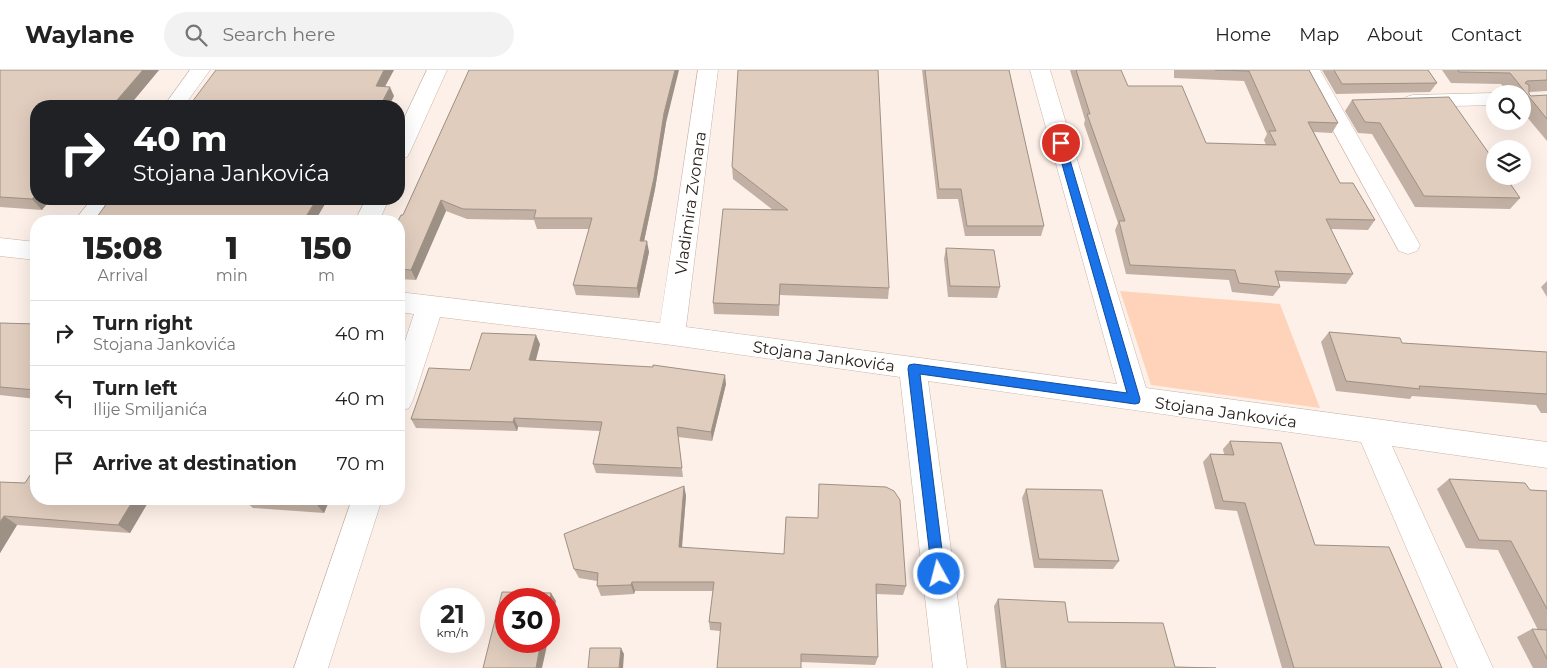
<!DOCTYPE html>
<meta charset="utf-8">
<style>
body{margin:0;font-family:Montserrat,sans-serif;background:#f2f2f2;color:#222;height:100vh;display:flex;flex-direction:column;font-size:19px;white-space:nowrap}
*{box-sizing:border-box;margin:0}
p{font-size:16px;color:#767676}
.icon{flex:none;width:28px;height:28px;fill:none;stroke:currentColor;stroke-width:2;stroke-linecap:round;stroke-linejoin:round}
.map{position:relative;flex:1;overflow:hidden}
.sheet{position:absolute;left:30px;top:145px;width:375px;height:290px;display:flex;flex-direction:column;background:#fff;border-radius:20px;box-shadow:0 5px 20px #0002}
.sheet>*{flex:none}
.top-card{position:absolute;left:30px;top:30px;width:375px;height:105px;border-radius:20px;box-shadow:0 5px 20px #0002;background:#202124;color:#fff;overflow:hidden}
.fabs{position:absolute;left:1486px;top:15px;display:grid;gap:10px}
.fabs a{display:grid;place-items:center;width:45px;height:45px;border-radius:50%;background:#fff;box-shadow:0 5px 20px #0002;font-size:25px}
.speed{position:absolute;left:420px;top:518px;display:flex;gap:10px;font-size:25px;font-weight:700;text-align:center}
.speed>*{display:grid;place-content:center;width:65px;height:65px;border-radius:50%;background:#fff;box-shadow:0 5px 20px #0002;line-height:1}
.speed small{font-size:12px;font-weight:400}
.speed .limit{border:8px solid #d22;background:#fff;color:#111}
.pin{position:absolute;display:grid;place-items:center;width:42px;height:42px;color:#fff;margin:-21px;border:2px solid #fff;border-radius:50%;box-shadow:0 1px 5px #0007}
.me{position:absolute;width:55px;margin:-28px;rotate:353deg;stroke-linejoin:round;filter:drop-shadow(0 0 4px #0008)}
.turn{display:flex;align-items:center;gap:18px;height:105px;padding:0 20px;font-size:22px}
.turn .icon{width:65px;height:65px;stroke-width:2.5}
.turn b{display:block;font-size:35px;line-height:42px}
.eta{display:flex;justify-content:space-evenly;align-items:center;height:85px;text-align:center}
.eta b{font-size:30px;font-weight:800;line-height:35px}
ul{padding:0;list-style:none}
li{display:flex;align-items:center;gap:15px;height:65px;padding:0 20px;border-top:1px solid #e0e0e0}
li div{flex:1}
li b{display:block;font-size:19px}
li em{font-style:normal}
header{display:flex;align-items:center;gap:30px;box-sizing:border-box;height:70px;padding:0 25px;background:#fff;border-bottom:1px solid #e0e0e0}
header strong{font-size:24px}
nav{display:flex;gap:28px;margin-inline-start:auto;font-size:18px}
.search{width:350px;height:45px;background:#f2f2f2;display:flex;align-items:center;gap:12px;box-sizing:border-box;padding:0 18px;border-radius:28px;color:#767676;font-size:19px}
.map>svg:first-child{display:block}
</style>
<header>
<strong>Waylane</strong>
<div class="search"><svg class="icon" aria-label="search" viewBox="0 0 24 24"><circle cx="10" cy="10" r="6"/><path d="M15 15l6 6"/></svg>Search here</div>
<nav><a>Home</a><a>Map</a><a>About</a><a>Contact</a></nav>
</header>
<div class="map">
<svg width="1547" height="598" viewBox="0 0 1547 598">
<rect width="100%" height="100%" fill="#fdf0e8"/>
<path fill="#ffd3ba" d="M 1120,221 L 1280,234 L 1320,338 L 1151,315 Z"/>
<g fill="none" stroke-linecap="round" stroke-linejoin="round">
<g stroke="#c8b3a7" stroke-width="1">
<path id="minor" d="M 190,0 L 210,0 L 184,36 L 164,36 Z
M 427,0 L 447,0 L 410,82 L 407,87 L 399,89 L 399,59 Z
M 698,0 L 718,0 L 686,257 L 1117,314 L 1030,0 L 1050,0 L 1146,318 L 1547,372 L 1547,398 L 1392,376 L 1493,598 L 1458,598 L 1361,372 L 928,311 L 967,598 L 933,598 L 900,307 L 672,275 L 440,247 L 413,330 L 409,338 L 399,342 L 399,289 L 414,244 L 399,242 L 399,222 L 660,253 Z
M 1300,0 L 1320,0 L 1420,175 L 1417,181 L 1408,184 L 1399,181 Z
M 1495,23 L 1499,24 L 1495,24 L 1495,35 L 1413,37 L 1406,35 L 1403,31 L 1406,27 L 1413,25 Z
M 92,129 L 117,129 L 99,151 L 74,151 Z
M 366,129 L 389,129 L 379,151 L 355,151 Z
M 0,168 L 36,172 L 36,190 L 0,186 Z
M 352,429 L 382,429 L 328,598 L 294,598 Z"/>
</g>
<use href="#minor" fill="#fff" fill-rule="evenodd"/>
</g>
<path fill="#c1b0a3" d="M 0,0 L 159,0 L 129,36 L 36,36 L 42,140 L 0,137 Z
M 469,0 L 666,53 L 655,119 L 644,171 L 649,182 L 639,228 L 576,225 L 573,215 L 589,159 L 537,159 L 534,150 L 467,149 L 446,141 L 416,210 L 399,209 L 399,151 L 403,145 Z
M 922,0 L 1009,0 L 1044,156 L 1041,166 L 965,166 L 958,129 L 937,129 Z
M 1070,0 L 1121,0 L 1128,16 L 1206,73 L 1266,75 L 1264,70 L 1267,64 L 1244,11 L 1174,8 L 1174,0 L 1309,0 L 1338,53 L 1332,63 L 1314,62 L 1340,113 L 1375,150 L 1368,160 L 1331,159 L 1353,204 L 1346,214 L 1278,211 L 1280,217 L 1273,226 L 1232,222 L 1229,210 L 1126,204 L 1115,160 L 1118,153 L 1084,54 L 1085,50 Z
M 1322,0 L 1428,0 L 1437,13 L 1430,22 L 1336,24 Z
M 1442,0 L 1547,0 L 1547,21 L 1529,22 L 1529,24 L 1531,26 L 1547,25 L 1547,71 L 1522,41 L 1522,24 L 1509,24 L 1501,14 L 1451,13 Z
M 1352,30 L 1520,128 L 1510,139 L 1415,137 L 1372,64 L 1358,63 L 1345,41 Z
M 732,97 L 889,218 L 888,229 L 780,225 L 779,246 L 714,244 L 713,233 L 773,140 L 733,109 Z
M 110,129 L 335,129 L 332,135 Z
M 946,178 L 1000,217 L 997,228 L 948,227 L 944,189 Z
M 1547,211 L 1547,227 L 1541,217 Z
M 0,253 L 36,254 L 36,329 L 0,325 Z
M 1329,262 L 1402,273 L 1547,282 L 1547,343 L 1541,343 L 1536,335 L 1412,326 L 1410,329 L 1336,321 L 1321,272 Z
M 540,274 L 536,290 L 726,314 L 712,371 L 678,367 L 683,407 L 596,403 L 593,394 L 600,361 L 518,357 L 517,361 L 416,358 L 411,349 Z
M 1230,371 L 1315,475 L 1442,598 L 1282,598 L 1237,441 L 1215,439 L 1203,392 L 1210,384 L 1224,384 L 1223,379 Z
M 1449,409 L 1530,420 L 1547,421 L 1547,598 L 1533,598 L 1517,567 L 1532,559 L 1538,560 L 1498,480 L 1466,478 L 1437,419 Z
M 0,412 L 25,413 L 150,429 L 130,463 L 17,455 L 0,483 Z
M 819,414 L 906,516 L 903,525 L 876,524 L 878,587 L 875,595 L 801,592 L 720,561 L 710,560 L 709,552 L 713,521 L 635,521 L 634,524 L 601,526 L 597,516 L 597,511 L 579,508 L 574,499 L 684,416 L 686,426 L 682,478 L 784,484 L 818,448 Z
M 1026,419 L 1119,491 L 1113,499 L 1034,498 L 1022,428 Z
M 243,429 L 330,429 L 324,443 L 253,438 Z
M 998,529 L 1068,552 L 1175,597 L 1216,598 L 1001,598 L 994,536 Z"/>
<path fill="#9d9085" d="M 143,0 L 159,0 L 129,36 L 112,36 Z
M 384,0 L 394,0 L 380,26 L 376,16 Z
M 675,0 L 679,0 L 666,53 L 655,119 L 642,181 L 640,171 L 664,43 Z
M 390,17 L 394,26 L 389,36 L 380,36 Z
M 36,125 L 36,129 L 51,129 L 42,140 L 32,129 Z
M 317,129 L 322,129 L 325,134 L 315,151 L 303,151 Z
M 329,129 L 335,129 L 332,135 Z
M 441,130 L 446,141 L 416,210 L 411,200 Z
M 647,171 L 649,182 L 639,228 L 637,218 Z
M 536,265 L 540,274 L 533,300 L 529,290 Z
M 725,305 L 726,314 L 712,371 L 711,362 Z
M 514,348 L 518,357 L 517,361 L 513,352 Z
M 684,416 L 686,426 L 681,487 L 679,477 Z
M 134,429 L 150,429 L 130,463 L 118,455 Z
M 318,429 L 330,429 L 324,443 L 316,434 Z
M 4,446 L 17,455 L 0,483 L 0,452 Z
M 632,512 L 635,521 L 634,524 L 631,515 Z
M 551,523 L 556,531 L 549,565 L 549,536 Z
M 541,571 L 548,571 L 542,598 L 536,598 Z
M 621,578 L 624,584 L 623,598 L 619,598 Z"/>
<path fill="#e0cdbe" stroke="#9d9085" d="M 0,0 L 143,0 L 112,36 L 36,36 L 36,125 L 32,129 L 0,127 Z
M 216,0 L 384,0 L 376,16 L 390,17 L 380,36 L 189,36 Z
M 469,0 L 675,0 L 664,43 L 654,108 L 640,171 L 647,171 L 637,218 L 573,215 L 592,148 L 534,148 L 536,140 L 463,139 L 441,130 L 411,200 L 399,199 L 399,151 L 398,151 L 401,145 L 403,145 Z
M 738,0 L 878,0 L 889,218 L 780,214 L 779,235 L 713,233 L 723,139 L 788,140 L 732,97 Z
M 925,0 L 1009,0 L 1044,156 L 967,156 L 961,119 L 939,119 Z
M 1076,0 L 1121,0 L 1128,16 L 1182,16 L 1206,73 L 1276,75 L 1269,61 L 1276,61 L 1249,1 L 1215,0 L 1309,0 L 1338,53 L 1308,52 L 1340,113 L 1353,113 L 1375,150 L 1326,149 L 1353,204 L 1275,201 L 1280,217 L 1239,213 L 1235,200 L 1130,195 L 1119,151 L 1125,151 L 1087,44 L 1090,44 Z
M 1334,0 L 1428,0 L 1437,13 L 1342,14 Z
M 1458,0 L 1547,0 L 1547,10 L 1527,11 L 1525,13 L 1529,15 L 1529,24 L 1531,26 L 1547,25 L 1547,49 L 1510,3 L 1459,2 Z
M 1449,27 L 1495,92 L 1495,106 L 1505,106 L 1520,128 L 1424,126 L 1380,53 L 1365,52 L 1352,30 Z
M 110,129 L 317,129 L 303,151 L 94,151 Z
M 946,178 L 994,180 L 1000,217 L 950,216 Z
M 0,253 L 36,254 L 36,320 L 0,317 Z
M 1329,262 L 1400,268 L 1402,273 L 1547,282 L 1547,324 L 1419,316 L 1420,319 L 1346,311 Z
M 482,263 L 536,265 L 529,290 L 653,297 L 653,295 L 725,305 L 711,362 L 677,357 L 682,398 L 593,394 L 602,352 L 514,348 L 513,352 L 411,349 L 429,298 L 470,300 Z
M 1230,371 L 1281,373 L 1315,475 L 1389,477 L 1442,598 L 1294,598 L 1245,433 L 1223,431 L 1210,384 L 1234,385 Z
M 36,396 L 36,429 L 134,429 L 118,455 L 4,446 L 0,452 L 0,412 L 25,413 Z
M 1449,409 L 1525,413 L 1530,420 L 1547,421 L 1547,539 L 1511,471 L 1479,470 Z
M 819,414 L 886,417 L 894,421 L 900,430 L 906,516 L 876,514 L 878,587 L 801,584 L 801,598 L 717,598 L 721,553 L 709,552 L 714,512 L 632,512 L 631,515 L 597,516 L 598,503 L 574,499 L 564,464 L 684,416 L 679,477 L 784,484 L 786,447 L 818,448 Z
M 1026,419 L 1102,420 L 1119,491 L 1039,489 Z
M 243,429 L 318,429 L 316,434 Z
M 502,522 L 551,523 L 549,536 L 549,529 L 506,529 L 506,571 L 541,571 L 536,598 L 483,598 Z
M 998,529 L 1065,532 L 1068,552 L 1163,553 L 1175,597 L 1216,598 L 1006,598 Z
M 1532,559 L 1547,560 L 1547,589 Z
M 590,578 L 621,578 L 619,598 L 588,598 Z"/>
<path fill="#1a73e8" stroke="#114b97" d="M 1061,70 L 1065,73 L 1140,329 L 1139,333 L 1135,334 L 920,304 L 945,504 L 944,509 L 939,511 L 934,509 L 932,504 L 908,299 L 909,295 L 914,294 L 1127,323 L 1056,73 Z"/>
<g text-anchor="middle" stroke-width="4" stroke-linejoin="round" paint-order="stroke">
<g font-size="16" fill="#28201c" stroke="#fff">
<text transform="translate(690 133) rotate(-82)" y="6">Vladimira Zvonara</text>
<text transform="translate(824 286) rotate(8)" y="6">Stojana Jankovića</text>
<text transform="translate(1226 342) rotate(8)" y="6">Stojana Jankovića</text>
</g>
</g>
</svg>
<div class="fabs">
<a><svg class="icon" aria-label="search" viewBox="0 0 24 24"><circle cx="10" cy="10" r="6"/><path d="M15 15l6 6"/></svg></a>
<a><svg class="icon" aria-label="layers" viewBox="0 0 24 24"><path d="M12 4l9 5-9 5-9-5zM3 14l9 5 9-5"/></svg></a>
</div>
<div class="speed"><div>21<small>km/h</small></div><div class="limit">30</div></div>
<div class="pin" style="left:1061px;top:73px;background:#d93025"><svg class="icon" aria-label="arrive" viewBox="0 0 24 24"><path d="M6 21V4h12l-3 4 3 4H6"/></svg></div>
<svg class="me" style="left:939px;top:504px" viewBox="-20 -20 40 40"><circle r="17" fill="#1a73e8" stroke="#fff" stroke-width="3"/><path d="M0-11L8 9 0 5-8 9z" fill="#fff"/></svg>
<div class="top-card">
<div class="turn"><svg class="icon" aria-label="right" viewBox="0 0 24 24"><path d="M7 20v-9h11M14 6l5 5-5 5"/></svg><div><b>40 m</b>Stojana Jankovića</div></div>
</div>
<section class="sheet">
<div class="eta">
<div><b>15:08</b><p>Arrival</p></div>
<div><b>1</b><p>min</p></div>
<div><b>150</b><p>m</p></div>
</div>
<ul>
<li><svg class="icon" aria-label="right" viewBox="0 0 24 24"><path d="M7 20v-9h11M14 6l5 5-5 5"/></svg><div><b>Turn right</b><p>Stojana Jankovića</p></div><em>40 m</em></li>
<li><svg class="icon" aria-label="left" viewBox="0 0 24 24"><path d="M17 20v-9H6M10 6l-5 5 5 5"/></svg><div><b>Turn left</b><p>Ilije Smiljanića</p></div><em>40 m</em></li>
<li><svg class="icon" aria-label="arrive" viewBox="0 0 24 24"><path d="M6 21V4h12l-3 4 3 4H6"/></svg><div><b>Arrive at destination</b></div><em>70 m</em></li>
</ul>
</section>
</div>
